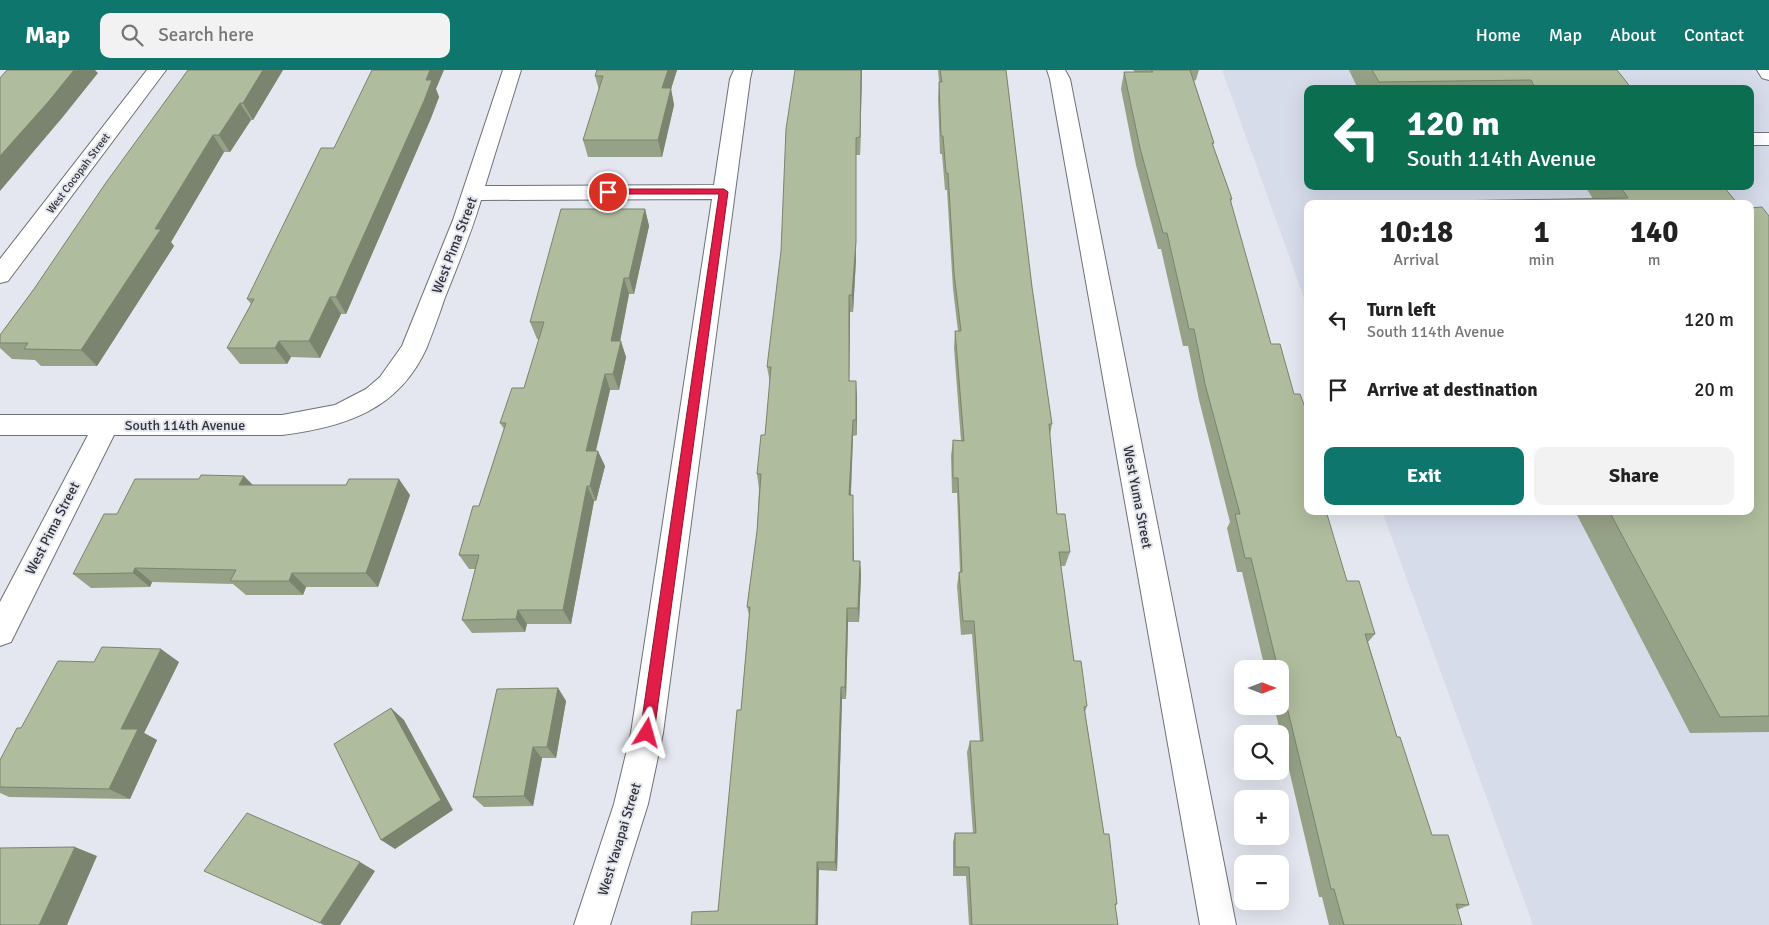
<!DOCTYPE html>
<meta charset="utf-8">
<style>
body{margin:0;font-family:Signika,sans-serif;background:#f2f2f2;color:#222;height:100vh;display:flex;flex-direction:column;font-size:19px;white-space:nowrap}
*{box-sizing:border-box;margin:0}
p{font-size:16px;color:#767676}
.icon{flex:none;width:28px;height:28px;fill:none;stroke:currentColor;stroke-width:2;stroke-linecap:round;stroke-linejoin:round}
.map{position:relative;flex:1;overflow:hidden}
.panel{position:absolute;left:1304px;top:130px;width:450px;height:315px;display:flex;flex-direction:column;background:#fff;border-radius:10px;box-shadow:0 5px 20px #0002}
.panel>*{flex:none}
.banner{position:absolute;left:1304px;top:15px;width:450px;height:105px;border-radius:10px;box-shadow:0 5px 20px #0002;background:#0b6e4f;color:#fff;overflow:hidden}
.needle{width:32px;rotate:90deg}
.controls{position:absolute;left:1234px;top:590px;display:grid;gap:10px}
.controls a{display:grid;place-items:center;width:55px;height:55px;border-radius:10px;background:#fff;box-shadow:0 5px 20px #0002;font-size:25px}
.pin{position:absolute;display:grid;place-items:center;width:42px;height:42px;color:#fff;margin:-21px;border:2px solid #fff;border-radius:50%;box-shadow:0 1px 5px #0007}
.me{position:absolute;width:55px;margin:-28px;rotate:8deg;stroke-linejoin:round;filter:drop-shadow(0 0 4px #0008)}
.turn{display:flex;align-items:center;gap:18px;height:105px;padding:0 20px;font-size:22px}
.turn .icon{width:65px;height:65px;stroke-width:2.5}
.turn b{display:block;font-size:35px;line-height:42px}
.eta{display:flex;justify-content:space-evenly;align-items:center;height:85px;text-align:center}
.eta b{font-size:30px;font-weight:700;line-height:35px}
.cta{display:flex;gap:10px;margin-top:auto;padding:10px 20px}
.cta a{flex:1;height:58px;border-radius:10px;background:#0f766e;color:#fff;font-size:20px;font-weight:700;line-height:58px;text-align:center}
.cta a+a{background:#f2f2f2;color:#222}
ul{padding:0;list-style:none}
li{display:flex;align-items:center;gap:15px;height:70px;padding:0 20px}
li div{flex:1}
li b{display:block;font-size:19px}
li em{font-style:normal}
header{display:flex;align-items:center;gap:30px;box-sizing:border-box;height:70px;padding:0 25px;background:#0f766e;color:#fff}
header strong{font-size:24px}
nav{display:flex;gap:28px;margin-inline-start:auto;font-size:18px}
.search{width:350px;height:45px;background:#f2f2f2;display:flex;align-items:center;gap:12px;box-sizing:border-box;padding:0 18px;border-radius:10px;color:#767676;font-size:19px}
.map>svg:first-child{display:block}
</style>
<header>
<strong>Map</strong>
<div class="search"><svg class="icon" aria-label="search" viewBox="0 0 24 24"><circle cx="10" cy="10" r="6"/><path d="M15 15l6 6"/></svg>Search here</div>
<nav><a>Home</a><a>Map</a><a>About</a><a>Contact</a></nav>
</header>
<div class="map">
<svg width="1769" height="855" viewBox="0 0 1769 855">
<rect width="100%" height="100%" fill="#e4e7ef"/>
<path fill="#d7dceb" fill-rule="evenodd" d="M 1222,0 L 1769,0 L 1769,855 L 1533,855 L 1382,441 L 1750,441 L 1750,134 L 1308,134 L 1307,236 ZM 1308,19 L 1750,19 L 1750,116 L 1308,116 Z"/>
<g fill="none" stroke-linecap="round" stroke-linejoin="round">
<g stroke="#6e7178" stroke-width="2">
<path id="minor" d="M 147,0 L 166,0 L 8,211 L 0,213 L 0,189 Z
M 503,0 L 521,0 L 485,116 L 714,115 L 730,9 L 734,0 L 752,0 L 750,9 L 663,663 L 648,734 L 610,855 L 574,855 L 614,734 L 631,663 L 712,129 L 481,130 C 471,164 457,197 444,230 C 439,246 433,261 427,277 C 399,340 345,357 282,365 L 114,365 L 11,572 L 0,576 L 0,532 L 88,365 L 0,365 L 0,345 L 282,345 L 335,335 L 366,319 L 380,307 L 402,276 L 453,150 Z
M 1047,0 L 1065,0 L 1070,9 L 1236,855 L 1200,855 L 1050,9 Z
M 1757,0 L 1769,0 L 1769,10 L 1762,8 Z
M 1750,63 L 1769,63 L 1769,75 L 1750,75 Z"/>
</g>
<use href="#minor" fill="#fff" fill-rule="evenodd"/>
</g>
<path fill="#96a287" d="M 188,0 L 283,0 L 253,50 L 251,50 L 230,82 L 224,82 L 171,172 L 174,176 L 97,296 L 41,296 L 35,290 L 12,289 L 0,278 L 0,265 L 34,219 Z
M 597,0 L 677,0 L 671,19 L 674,35 L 662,87 L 588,87 L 583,70 L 599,20 L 595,6 Z
M 862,0 L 860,85 L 856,85 L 856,189 L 853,242 L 850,242 L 849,311 L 856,311 L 857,365 L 853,366 L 851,425 L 853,425 L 853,440 L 854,491 L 860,491 L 861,505 L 859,552 L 848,552 L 846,629 L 842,629 L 837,801 L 819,800 L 718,841 L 741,640 L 749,545 L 747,537 L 757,461 L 759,419 L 757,404 L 765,365 L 770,313 L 767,297 Z
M 938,0 L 1006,0 L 1032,217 L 1052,354 L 1050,365 L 1057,444 L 1070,482 L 1065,496 L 1061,496 L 1074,591 L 1087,636 L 1085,642 L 1104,764 L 1117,834 L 1115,836 L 1118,855 L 969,855 L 966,806 L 953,806 L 953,772 L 955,763 L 973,763 L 967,682 L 970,671 L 980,671 L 972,564 L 961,565 L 957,516 L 959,502 L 960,502 L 957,423 L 952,423 L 951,386 L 953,370 L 961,371 L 954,278 L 955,261 L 958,261 L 953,219 L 947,120 L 945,120 L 942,84 L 940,84 L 938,29 L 939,12 Z
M 1133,0 L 1199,0 L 1196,10 L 1194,11 L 1214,73 L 1213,75 L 1232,129 L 1231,132 L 1308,441 L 1347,511 L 1375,564 L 1368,572 L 1397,667 L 1432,765 L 1469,835 L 1457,840 L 1462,855 L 1329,855 L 1322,827 L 1319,827 L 1274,636 L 1280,636 L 1280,599 L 1265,599 L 1242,502 L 1237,502 L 1227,458 L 1230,452 L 1199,330 L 1188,276 L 1183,276 L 1161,179 L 1158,179 L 1136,95 L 1121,19 L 1124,2 L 1135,2 Z
M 1349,0 L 1617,0 L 1632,19 L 1358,19 Z
M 436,19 L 439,27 L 431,48 L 346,244 L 341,244 L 320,288 L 291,287 L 287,294 L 240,294 L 227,278 L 251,234 L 247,229 L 334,78 Z
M 1585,116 L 1723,116 L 1738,134 L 1440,134 L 1441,131 L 1593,129 Z
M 645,139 L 649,156 L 634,224 L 629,224 L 620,271 L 626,287 L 619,320 L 610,320 L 596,381 L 605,396 L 596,431 L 594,431 L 571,554 L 527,554 L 525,562 L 472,563 L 462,550 L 475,499 L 469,499 L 459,485 L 479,436 L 504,359 L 500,353 L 524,318 L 539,269 L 537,269 L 530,252 Z
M 1769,146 L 1769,662 L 1690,663 L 1575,441 L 1750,441 Z
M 244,406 L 253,415 L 410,425 L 378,517 L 306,517 L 303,525 L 246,525 L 233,514 L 152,512 L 150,517 L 91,518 L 73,504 L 117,444 L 199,409 Z
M 94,592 L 179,592 L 144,663 L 157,670 L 130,729 L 9,727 L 0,723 L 0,690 L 21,658 Z
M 558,618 L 566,631 L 556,688 L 542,688 L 533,736 L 484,737 L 473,727 Z"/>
<path fill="#7a846e" d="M 74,0 L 95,0 L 98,3 L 62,48 L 0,121 L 0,86 Z
M 263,0 L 283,0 L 253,50 L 243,33 Z
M 430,0 L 444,0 L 436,19 L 439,27 L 431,48 L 346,244 L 336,227 Z
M 668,0 L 677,0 L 671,19 L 674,35 L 662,87 L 658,70 L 662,18 Z
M 861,0 L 862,0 L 860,85 L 860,67 Z
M 240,33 L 251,50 L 230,82 L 219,65 Z
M 213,65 L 224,82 L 171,172 L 174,176 L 97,296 L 81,280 Z
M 856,68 L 856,189 L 853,242 L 852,225 Z
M 645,139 L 649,156 L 634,224 L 629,208 Z
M 624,208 L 629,224 L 617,287 L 611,271 Z
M 849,225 L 850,242 L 849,327 Z
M 330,227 L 341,244 L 320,288 L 309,271 Z
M 279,271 L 291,287 L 287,294 L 275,278 Z
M 621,271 L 626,287 L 619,320 L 613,304 Z
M 605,304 L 610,320 L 592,396 L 586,381 Z
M 856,311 L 857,327 L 857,365 L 856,350 Z
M 853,350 L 853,366 L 850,440 L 849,425 Z
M 598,381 L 605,396 L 596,431 L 590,416 Z
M 244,406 L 258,421 L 239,415 Z
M 399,409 L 410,425 L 378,517 L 366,503 Z
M 587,416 L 594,431 L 571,554 L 563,540 Z
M 853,425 L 853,440 L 854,505 L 853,491 Z
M 860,491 L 861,505 L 859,552 L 858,538 Z
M 135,498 L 152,512 L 150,517 L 133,503 Z
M 292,503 L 306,517 L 303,525 L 289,511 Z
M 847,538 L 848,552 L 846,629 L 845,617 Z
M 518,540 L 527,554 L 525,562 L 516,549 Z
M 161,579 L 179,592 L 144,663 L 157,670 L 130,729 L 109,719 L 121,659 Z
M 841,617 L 842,629 L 837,801 L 835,792 Z
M 558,618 L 566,631 L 556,688 L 547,677 Z
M 391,638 L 404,650 L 453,740 L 395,779 L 381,770 Z
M 533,677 L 542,688 L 533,736 L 524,726 Z
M 75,777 L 97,786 L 67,855 L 39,855 Z
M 360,792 L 375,801 L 340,855 L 324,855 L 320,853 Z
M 817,792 L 819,800 L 818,855 L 816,855 Z"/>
<path fill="#afbc9d" stroke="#7a846e" d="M 7,0 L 74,0 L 49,31 L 0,86 L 0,8 Z
M 188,0 L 263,0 L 243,33 L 240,33 L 219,65 L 213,65 L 155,159 L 161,159 L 81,280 L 24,279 L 28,273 L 0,273 L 0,265 L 34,219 L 105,114 Z
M 372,0 L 430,0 L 426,10 L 432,10 L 424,31 L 336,227 L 330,227 L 309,271 L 279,271 L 275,278 L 227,278 L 254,229 L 247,229 L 321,78 L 334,78 Z
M 597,0 L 668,0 L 662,18 L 671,18 L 658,70 L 583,70 L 603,6 L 595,6 Z
M 795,0 L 861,0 L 860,67 L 856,68 L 856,172 L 852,225 L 849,225 L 849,311 L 856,311 L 856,350 L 853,350 L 849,425 L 853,425 L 853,491 L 860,491 L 858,538 L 847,538 L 845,617 L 841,617 L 835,792 L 817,792 L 816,855 L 691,855 L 692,842 L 718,841 L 737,640 L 741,640 L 750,537 L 747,537 L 757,461 L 761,404 L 757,404 L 761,365 L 765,365 L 771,297 L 767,297 L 781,181 L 786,59 Z
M 940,0 L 1006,0 L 1032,217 L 1052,354 L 1049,354 L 1057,444 L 1065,444 L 1070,482 L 1059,482 L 1074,591 L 1081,591 L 1087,636 L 1084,637 L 1104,764 L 1109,764 L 1117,834 L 1115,834 L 1118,855 L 972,855 L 969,797 L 955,797 L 955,763 L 976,763 L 970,671 L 983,671 L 974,551 L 963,551 L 959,502 L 962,502 L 958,408 L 953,408 L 953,370 L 964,371 L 955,261 L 961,261 L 954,203 L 948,103 L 946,103 L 943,66 L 941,66 L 939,12 L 942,12 Z
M 1151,0 L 1190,0 L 1214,73 L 1212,73 L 1232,129 L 1230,129 L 1271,274 L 1280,274 L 1294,324 L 1300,324 L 1308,345 L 1308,441 L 1326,441 L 1347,511 L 1359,511 L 1375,564 L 1365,564 L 1397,667 L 1400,667 L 1432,765 L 1448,765 L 1469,835 L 1456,834 L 1462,855 L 1344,855 L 1334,819 L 1331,819 L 1280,608 L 1280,599 L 1278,599 L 1251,488 L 1245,488 L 1235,444 L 1240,444 L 1205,314 L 1194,259 L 1189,259 L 1167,163 L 1163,163 L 1140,78 L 1124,2 L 1153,2 Z
M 1372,0 L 1617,0 L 1632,19 L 1536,19 L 1531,10 L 1379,12 Z
M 1620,116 L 1723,116 L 1738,134 L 1443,134 L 1441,131 L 1628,128 Z
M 1762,137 L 1769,146 L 1769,646 L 1720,647 L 1609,441 L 1750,441 L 1750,138 Z
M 561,139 L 645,139 L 629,208 L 624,208 L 611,271 L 621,271 L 613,304 L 605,304 L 586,381 L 598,381 L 590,416 L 587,416 L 563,540 L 518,540 L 516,549 L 462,550 L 479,485 L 459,485 L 473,436 L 479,436 L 506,353 L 500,353 L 512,318 L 524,318 L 544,252 L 530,252 Z
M 201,405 L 244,406 L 239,415 L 346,415 L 349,409 L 399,409 L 366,503 L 292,503 L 289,511 L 230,511 L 236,500 L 135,498 L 133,503 L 73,504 L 104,444 L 117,444 L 135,409 L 199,409 Z
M 102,577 L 161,579 L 121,659 L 138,659 L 109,719 L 0,717 L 0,690 L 17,658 L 21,658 L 58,591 L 94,592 Z
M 558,618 L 547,677 L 533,677 L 524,726 L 473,727 L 497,619 Z
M 391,638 L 441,730 L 381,770 L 334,674 Z
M 247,743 L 360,792 L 320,853 L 204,801 Z
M 75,777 L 39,855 L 0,855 L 0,778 Z"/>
<path fill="#e11d48" stroke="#92132f" d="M 608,119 L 724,119 L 728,122 L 654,663 L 652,668 L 647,670 L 642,668 L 640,663 L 719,124 L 605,124 L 604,122 Z"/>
<g text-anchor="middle" stroke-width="4" stroke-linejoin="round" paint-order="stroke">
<g font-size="11" fill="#313336" stroke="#e4e7ef">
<text transform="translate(78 103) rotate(-53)" y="4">West Cocopah Street</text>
</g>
<g font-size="14" fill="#313336" stroke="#e4e7ef">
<text transform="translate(454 175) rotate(-69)" y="5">West Pima Street</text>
<text x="185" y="360">South 114th Avenue</text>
<text transform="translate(1138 427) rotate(79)" y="5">West Yuma Street</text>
<text transform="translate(52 458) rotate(-63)" y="5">West Pima Street</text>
<text transform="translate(619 769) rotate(-73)" y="5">West Yavapai Street</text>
</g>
</g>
</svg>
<div class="controls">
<a><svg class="needle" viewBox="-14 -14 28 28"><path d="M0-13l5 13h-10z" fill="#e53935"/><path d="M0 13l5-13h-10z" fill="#767676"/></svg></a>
<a><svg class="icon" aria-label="search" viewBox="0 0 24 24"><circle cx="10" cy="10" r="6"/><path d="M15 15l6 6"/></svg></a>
<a>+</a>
<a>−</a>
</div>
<div class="pin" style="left:608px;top:122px;background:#d93025"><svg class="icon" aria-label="arrive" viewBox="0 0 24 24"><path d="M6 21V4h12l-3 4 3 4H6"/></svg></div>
<svg class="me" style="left:647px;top:663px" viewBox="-20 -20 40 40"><path d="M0-17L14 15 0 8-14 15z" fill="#e11d48" stroke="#fff" stroke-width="4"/></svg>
<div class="banner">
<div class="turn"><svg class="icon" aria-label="left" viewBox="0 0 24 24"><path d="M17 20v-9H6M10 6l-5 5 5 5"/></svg><div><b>120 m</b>South 114th Avenue</div></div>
</div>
<section class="panel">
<div class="eta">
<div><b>10:18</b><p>Arrival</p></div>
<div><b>1</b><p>min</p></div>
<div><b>140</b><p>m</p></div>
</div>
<ul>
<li><svg class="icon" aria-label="left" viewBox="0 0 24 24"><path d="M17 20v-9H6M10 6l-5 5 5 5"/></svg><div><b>Turn left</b><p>South 114th Avenue</p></div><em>120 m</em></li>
<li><svg class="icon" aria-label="arrive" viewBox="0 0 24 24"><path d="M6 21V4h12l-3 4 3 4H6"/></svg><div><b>Arrive at destination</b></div><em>20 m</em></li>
</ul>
<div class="cta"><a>Exit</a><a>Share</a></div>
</section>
</div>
